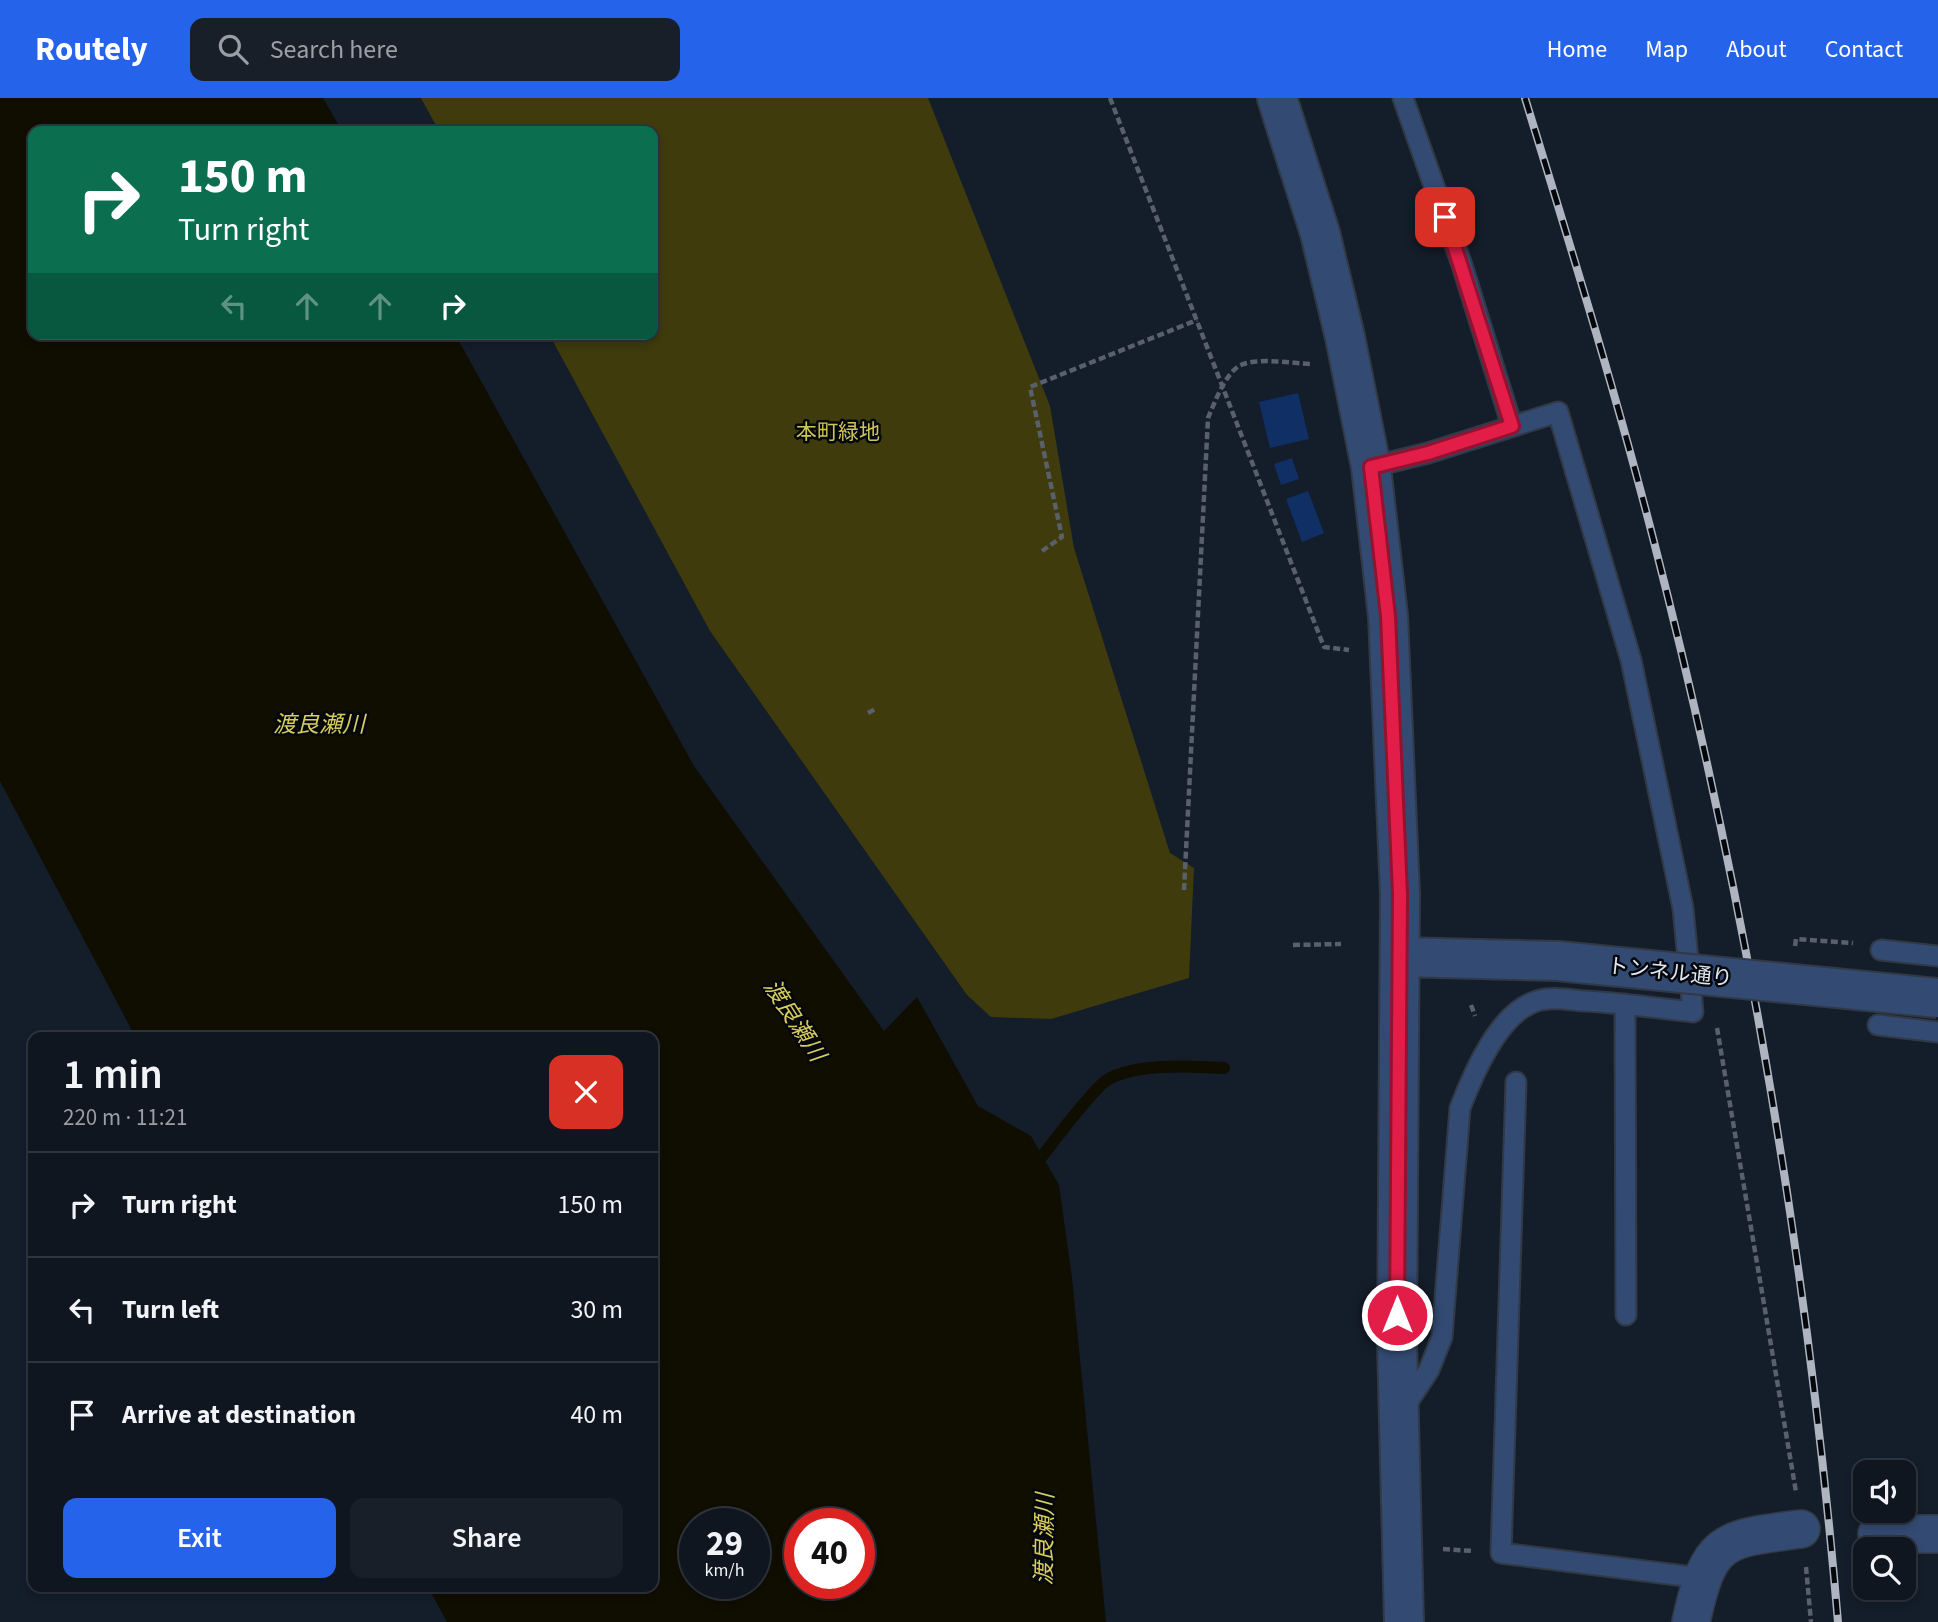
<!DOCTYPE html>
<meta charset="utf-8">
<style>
body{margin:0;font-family:"Source Sans 3","Noto Sans JP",sans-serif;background:#181f29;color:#f1f3f6;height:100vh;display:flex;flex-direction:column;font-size:26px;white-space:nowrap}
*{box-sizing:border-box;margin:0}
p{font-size:23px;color:#9b9fa5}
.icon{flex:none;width:38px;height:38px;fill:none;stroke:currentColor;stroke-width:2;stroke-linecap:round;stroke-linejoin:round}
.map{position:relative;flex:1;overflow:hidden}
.details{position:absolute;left:28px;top:934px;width:630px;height:560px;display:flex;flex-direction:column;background:#0f1620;border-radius:14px;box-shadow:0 4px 10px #0003,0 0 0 2px #2f353e}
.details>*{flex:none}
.guide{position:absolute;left:28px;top:28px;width:630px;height:214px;border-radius:14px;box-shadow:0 4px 10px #0003,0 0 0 2px #2f353e;background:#0b6e4f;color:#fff;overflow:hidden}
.fabs{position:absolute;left:1853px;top:1362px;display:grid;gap:14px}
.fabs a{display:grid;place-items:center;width:63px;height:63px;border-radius:14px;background:#0f1620;box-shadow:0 4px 10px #0003,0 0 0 2px #2f353e;font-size:35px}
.speed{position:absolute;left:679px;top:1410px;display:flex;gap:14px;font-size:35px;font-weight:700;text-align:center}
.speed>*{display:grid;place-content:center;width:91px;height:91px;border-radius:50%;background:#0f1620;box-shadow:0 4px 10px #0003,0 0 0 2px #2f353e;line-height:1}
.speed small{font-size:18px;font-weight:400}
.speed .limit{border:10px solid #d22;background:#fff;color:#111}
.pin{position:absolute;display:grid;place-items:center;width:60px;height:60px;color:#fff;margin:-30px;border-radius:14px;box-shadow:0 4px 10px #0006}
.me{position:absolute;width:77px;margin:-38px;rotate:0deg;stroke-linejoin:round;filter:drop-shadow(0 0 5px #0008)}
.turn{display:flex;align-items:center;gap:24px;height:147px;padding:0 35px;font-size:32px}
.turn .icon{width:91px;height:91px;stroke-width:2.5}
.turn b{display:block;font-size:49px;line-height:60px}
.lanes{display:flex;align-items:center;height:66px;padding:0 35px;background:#0003;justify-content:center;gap:35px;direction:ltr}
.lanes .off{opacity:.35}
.round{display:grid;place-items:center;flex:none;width:74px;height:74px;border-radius:14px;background:#181f29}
.summary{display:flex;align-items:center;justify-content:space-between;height:119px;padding:0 35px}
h1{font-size:42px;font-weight:600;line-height:52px}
.action{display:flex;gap:14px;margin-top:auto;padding:14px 35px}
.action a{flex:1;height:80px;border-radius:14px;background:#2563eb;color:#fff;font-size:28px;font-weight:600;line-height:80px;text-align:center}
.action a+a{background:#181f29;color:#f1f3f6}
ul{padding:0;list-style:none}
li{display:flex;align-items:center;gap:21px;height:105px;padding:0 35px;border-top:2px solid #2f353e}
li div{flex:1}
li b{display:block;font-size:26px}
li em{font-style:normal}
header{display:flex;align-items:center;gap:42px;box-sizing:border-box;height:98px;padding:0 35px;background:#2563eb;color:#fff}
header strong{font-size:33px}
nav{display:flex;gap:38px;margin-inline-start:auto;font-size:24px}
.search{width:490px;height:63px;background:#181f29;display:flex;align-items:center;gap:18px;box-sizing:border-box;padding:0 24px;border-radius:14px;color:#9b9fa5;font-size:26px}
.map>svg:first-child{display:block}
</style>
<header>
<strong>Routely</strong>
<div class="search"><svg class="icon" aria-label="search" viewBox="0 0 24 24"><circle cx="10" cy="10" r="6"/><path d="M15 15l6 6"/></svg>Search here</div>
<nav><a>Home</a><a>Map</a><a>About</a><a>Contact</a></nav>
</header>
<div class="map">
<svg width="1938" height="1524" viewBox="0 0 1938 1524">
<rect width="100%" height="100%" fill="#141d2a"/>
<path fill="#3f3b0d" d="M 421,0 L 928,0 L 1050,308 L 1074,450 L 1170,755 L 1194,770 L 1189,880 L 1051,921 L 991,919 L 967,897 L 710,533 L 549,236 L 653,236 L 653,33 L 439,33 Z"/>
<path fill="#100e00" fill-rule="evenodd" d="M 0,0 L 323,0 L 342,33 L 33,33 L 33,236 L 455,236 L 694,668 L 884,933 L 917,899 L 978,1008 L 1031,1038 L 1059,1087 L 1072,1180 L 1106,1524 L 447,1524 L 428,1489 L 653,1489 L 653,940 L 136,940 L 0,683 ZM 695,1426 L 754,1426 L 754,1486 L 695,1486 ZM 800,1426 L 859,1426 L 859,1486 L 800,1486 Z"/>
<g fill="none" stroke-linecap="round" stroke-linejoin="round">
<path stroke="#100e00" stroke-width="12" d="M 1033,1070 C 1054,1044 1079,1008 1102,986 C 1126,964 1193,968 1224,970"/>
</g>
<path fill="#0f2f65" d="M 1298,295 L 1309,341 L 1270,350 L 1259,304 Z
M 1292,360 L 1299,381 L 1281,387 L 1274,366 Z
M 1308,393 L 1324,435 L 1302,444 L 1286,401 Z"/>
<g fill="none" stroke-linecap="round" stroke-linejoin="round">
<g stroke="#313946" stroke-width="23">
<path id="service" d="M 1403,0 L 1462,167 L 1512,328
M 1371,369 L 1428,355 L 1558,314 L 1631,562 L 1683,810 L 1693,914 C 1657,910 1621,905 1585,903 C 1570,902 1552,898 1537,903 C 1499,914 1473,976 1460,1010 L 1442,1239 L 1429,1272 L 1403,1311
M 1881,852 L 1938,858
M 1625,906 L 1626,1217
M 1878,927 L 1938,934
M 1516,984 L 1501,1455 L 1685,1478 L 1700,1483"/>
</g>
<g stroke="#313946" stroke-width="40">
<path id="minor" d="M 1877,1436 L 1938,1436
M 1691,1524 C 1709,1442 1720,1441 1801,1431"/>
</g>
<g stroke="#313946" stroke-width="42">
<path id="tertiary" d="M 1277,0 L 1320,135 L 1345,239 L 1371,369 L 1388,518 L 1400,796 L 1397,1244 L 1404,1524
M 1401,859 L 1478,861"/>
</g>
<path stroke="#58606c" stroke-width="4.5" stroke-dasharray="7 3.5" stroke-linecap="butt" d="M 1110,0 L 1324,549 L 1349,552
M 1042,453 L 1062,439 L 1030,289 L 1197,222
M 868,615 L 877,610
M 1184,792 L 1208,320 C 1215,304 1224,278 1239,268 C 1255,259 1291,265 1310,266
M 1293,847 L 1341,846
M 1795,848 L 1796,841 L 1853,845
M 1471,907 L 1475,918
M 1717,930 L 1796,1394
M 1443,1451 L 1473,1453
M 1806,1469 L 1811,1524"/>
<use href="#service" stroke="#334a72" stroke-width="19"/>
<use href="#minor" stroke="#334a72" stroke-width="37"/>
<use href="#tertiary" stroke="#334a72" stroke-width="38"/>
<g stroke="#aeb5c0" stroke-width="8">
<path id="rail" d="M 1525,0 C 1570,147 1616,295 1654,444 C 1745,797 1807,1160 1838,1524"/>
</g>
<use href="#rail" stroke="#04070c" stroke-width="5" stroke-dasharray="16" stroke-linecap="butt"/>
<g stroke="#313946" stroke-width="42" stroke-linecap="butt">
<path id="tertiary-bridge" d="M 1478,861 L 1558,863 L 1938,900"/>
</g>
<use href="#tertiary-bridge" stroke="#334a72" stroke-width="38"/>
</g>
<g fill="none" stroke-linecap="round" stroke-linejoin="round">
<g stroke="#92132f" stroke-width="18">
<path id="route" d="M 1397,1217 L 1400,796 L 1388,518 L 1371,369 L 1428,355 L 1512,328 L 1445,119"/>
</g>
<use href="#route" stroke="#e11d48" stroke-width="12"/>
</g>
<g text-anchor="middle" stroke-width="5" stroke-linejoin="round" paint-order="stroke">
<g font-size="21" fill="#cfc556" stroke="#04070c">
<text x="838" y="341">本町緑地</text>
</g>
<g font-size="21" fill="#e0e6f0" stroke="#04070c">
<text transform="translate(1670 874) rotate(6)" y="7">トンネル通り</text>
</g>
<g font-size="23" font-style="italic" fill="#d7cd5e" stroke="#04070c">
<text x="319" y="634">渡良瀬川</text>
<text transform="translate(795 922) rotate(57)" y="8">渡良瀬川</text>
<text transform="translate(1044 1441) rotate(-89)" y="8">渡良瀬川</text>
</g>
</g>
</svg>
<div class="fabs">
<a><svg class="icon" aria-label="sound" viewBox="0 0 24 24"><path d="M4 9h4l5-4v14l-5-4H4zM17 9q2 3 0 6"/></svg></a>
<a><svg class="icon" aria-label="search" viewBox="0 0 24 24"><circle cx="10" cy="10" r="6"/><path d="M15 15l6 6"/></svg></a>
</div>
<div class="speed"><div>29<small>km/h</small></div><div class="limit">40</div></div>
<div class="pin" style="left:1445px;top:119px;background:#d93025"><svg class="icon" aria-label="arrive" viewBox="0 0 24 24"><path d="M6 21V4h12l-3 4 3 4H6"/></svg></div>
<svg class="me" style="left:1397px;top:1217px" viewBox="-20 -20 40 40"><circle r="17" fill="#e11d48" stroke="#fff" stroke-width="3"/><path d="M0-11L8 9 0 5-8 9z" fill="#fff"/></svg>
<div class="guide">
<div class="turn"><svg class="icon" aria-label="right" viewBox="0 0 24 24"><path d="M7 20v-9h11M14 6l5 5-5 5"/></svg><div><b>150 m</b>Turn right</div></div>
<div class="lanes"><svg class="icon off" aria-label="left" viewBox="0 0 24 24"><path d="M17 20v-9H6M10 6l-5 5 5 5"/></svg><svg class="icon off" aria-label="ahead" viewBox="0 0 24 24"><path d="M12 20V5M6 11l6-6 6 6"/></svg><svg class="icon off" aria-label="ahead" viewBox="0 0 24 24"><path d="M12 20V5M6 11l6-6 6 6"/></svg><svg class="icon" aria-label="right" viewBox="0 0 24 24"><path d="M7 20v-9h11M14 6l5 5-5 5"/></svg></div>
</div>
<section class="details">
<div class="summary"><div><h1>1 min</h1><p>220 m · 11:21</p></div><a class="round" style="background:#d93025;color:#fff"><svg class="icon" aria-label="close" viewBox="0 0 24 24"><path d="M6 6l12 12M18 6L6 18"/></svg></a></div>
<ul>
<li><svg class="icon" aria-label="right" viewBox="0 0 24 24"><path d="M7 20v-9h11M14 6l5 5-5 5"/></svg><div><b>Turn right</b></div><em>150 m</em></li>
<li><svg class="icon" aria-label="left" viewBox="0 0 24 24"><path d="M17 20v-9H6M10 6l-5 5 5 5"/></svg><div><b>Turn left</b></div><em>30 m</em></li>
<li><svg class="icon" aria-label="arrive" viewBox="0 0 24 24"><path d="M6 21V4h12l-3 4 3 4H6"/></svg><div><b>Arrive at destination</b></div><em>40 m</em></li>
</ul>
<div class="action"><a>Exit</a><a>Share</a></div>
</section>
</div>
